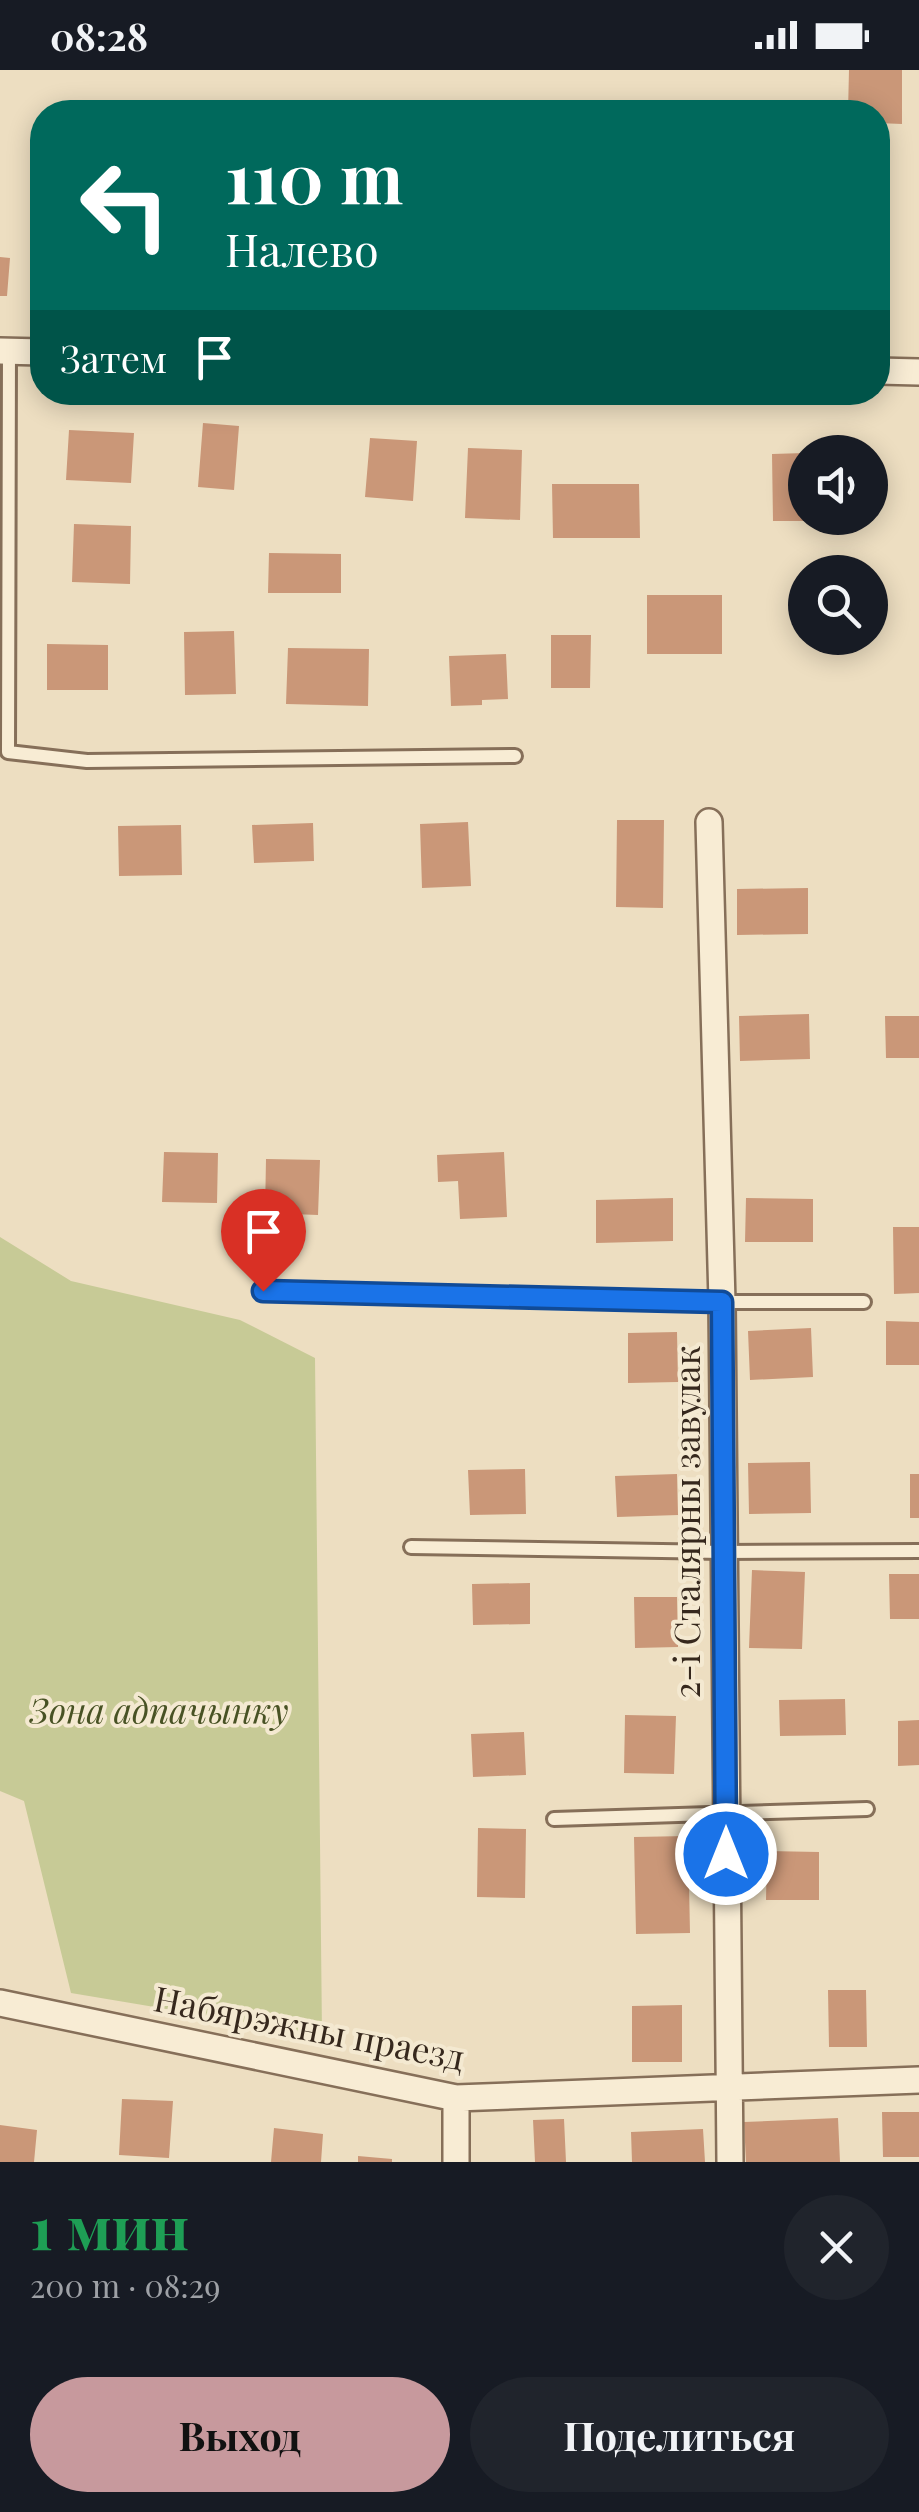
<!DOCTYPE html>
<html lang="ru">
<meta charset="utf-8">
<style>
body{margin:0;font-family:"Playfair Display",serif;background:#20242c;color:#f1f3f6;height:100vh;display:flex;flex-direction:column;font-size:38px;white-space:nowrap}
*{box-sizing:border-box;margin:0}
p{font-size:32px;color:#9ea1a6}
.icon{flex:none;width:55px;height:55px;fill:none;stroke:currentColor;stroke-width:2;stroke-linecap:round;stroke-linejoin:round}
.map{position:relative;height:2092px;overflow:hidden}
.side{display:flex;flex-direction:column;background:#171b24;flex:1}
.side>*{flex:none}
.guide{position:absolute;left:30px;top:30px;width:860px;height:305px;border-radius:40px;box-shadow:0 5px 25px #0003;background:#00695c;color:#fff;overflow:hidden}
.controls{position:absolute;left:788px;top:365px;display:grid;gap:20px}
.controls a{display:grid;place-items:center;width:100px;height:100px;border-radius:50%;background:#171b24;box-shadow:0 5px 25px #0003;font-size:50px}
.pin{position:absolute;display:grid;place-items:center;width:85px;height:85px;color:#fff;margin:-102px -42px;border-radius:50% 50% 50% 0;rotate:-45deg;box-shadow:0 0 10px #0007}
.pin .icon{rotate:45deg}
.me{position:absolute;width:110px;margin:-55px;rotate:0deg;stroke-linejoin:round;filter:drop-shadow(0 0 8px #0008)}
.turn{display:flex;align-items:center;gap:35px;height:210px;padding:0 30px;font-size:45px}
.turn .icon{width:130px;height:130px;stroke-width:2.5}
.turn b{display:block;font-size:70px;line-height:85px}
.then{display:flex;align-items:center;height:95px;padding:0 30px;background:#0003;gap:20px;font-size:38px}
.round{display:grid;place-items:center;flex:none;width:105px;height:105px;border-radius:52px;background:#20242c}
.summary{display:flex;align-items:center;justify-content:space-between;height:170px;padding:0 30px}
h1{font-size:60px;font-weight:700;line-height:75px;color:#1e9e55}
.button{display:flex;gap:20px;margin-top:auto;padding:20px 30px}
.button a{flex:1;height:115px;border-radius:60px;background:#c7999d;color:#111;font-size:40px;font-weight:700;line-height:115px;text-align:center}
.button a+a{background:#20242c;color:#f1f3f6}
.status{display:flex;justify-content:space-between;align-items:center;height:70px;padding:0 50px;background:#171b24;direction:ltr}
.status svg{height:28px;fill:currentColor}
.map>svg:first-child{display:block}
</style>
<div class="status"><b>08:28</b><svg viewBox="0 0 49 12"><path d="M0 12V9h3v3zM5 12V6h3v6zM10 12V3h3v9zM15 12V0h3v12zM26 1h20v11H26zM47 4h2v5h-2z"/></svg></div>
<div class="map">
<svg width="919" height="2092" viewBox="0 0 919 2092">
<rect width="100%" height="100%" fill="#eddec1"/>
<path fill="#c7ca96" d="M 0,1167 L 71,1211 L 240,1250 L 315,1288 L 322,1965 L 71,1923 L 24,1731 L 0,1721 Z"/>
<path fill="#ca9778" d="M 849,0 L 902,0 L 902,54 L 878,53 L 878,42 L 848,42 Z
M 0,187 L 10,188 L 7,226 L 0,226 Z
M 203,353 L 239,356 L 234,420 L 198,417 Z
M 69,360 L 134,363 L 131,413 L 66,410 Z
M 370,368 L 417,371 L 413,431 L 365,427 Z
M 468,378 L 522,380 L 520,450 L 465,448 Z
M 805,383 L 805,451 L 773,451 L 772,384 Z
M 552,414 L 639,414 L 640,468 L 553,468 Z
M 74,454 L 131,456 L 130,514 L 72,512 Z
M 269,483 L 341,484 L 341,523 L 268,523 Z
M 647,525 L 722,525 L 722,584 L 647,584 Z
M 234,561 L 236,624 L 185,625 L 184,562 Z
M 551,565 L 591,565 L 590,618 L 551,618 Z
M 47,574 L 108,575 L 108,620 L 47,620 Z
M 288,578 L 369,579 L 368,636 L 286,634 Z
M 506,584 L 508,629 L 482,630 L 482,635 L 451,636 L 449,586 Z
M 617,750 L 664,750 L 663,838 L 616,837 Z
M 468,752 L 471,816 L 422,818 L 420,754 Z
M 313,753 L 314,791 L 254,793 L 252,755 Z
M 181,755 L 182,805 L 119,806 L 118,756 Z
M 808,818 L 808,864 L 737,865 L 737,819 Z
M 809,944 L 810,989 L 740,991 L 739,946 Z
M 885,946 L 919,946 L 919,988 L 886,988 Z
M 164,1082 L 218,1083 L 217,1133 L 162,1132 Z
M 504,1082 L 507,1147 L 460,1149 L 458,1111 L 438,1112 L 437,1085 Z
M 266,1089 L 320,1090 L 318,1145 L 265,1143 Z
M 673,1128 L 673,1171 L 596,1173 L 596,1130 Z
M 746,1128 L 813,1129 L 813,1172 L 745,1172 Z
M 893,1157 L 919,1157 L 919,1223 L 894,1224 Z
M 886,1251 L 919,1252 L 919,1295 L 886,1295 Z
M 811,1258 L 813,1307 L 750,1310 L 748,1261 Z
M 677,1262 L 678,1312 L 628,1313 L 628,1263 Z
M 810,1392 L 811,1443 L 749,1444 L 748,1393 Z
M 525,1399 L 526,1444 L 470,1445 L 468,1400 Z
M 677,1404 L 678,1445 L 617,1447 L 615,1406 Z
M 910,1404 L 919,1404 L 919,1448 L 910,1448 Z
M 752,1500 L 805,1502 L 802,1579 L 749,1578 Z
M 889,1504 L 919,1504 L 919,1549 L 890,1549 Z
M 530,1513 L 530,1554 L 473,1555 L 472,1514 Z
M 634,1527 L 677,1527 L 678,1577 L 635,1578 Z
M 845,1629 L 846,1665 L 780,1666 L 779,1630 Z
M 625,1645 L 676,1646 L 674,1704 L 624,1703 Z
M 919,1650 L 919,1695 L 898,1696 L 898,1651 Z
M 524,1662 L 526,1705 L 473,1707 L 471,1664 Z
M 478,1758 L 526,1759 L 525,1828 L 477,1827 Z
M 688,1766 L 690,1863 L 636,1864 L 634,1767 Z
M 767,1781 L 819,1782 L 819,1830 L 766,1830 Z
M 828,1920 L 866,1920 L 867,1977 L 829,1977 Z
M 682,1935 L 682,1992 L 632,1992 L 632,1936 Z
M 122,2029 L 173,2031 L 169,2088 L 119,2085 Z
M 882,2042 L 919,2042 L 919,2087 L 883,2087 Z
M 838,2048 L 840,2092 L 746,2092 L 744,2052 Z
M 564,2049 L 566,2092 L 535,2092 L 533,2050 Z
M 0,2055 L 37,2060 L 34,2092 L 0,2092 Z
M 274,2058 L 323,2064 L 321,2092 L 271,2092 Z
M 703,2059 L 705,2092 L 632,2092 L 631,2062 Z
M 358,2086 L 392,2089 L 392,2092 L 358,2092 Z"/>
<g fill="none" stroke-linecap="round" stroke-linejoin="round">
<g stroke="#866f59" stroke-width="18">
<path id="service" d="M 9,281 L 8,682 L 87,691 L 515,686
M 263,1221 L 722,1232 L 864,1232
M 411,1477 L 723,1482 L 919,1481
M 554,1749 L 867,1739"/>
</g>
<g stroke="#866f59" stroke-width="30">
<path id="minor" d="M 0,281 L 42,282
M 878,301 L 919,302
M 709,752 L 722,1232 L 730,2092
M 0,1933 L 456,2028 L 919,2010
M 456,2092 L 456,2028"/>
</g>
<use href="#service" stroke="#f8ecd4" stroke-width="12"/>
<use href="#minor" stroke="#f8ecd4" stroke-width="25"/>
</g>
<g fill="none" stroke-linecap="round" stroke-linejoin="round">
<g stroke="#114b97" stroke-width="25">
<path id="route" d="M 263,1221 L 722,1232 L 726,1784"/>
</g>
<use href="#route" stroke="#1a73e8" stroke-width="18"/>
</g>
<g text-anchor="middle" stroke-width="8" stroke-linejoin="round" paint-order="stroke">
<g font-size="35" fill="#36281d" stroke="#f4e9d1">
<text transform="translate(688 1452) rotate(-90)" y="12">2-і Сталярны завулак</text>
<text transform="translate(309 1959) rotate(11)" y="12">Набярэжны праезд</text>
</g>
<g font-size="35" font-style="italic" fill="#485224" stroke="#f4e9d1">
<text x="159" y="1654">Зона адпачынку</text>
</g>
</g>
</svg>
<div class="controls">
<a><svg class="icon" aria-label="sound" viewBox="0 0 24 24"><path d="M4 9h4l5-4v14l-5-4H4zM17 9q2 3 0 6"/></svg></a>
<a><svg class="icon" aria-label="search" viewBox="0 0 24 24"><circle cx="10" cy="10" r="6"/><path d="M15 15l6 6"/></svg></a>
</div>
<div class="pin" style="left:263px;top:1221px;background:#d93025"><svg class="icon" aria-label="arrive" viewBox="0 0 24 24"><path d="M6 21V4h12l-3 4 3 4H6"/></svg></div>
<svg class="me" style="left:726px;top:1784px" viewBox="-20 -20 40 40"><circle r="17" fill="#1a73e8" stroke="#fff" stroke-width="3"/><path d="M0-11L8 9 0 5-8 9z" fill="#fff"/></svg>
<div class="guide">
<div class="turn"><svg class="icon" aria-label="left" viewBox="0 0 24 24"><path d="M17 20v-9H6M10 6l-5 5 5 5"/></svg><div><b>110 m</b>Налево</div></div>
<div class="then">Затем<svg class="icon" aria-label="arrive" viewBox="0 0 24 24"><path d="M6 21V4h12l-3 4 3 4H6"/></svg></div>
</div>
</div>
<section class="side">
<div class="summary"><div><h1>1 мин</h1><p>200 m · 08:29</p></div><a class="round"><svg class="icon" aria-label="close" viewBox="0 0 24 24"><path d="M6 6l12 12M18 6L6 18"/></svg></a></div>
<div class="button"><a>Выход</a><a>Поделиться</a></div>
</section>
